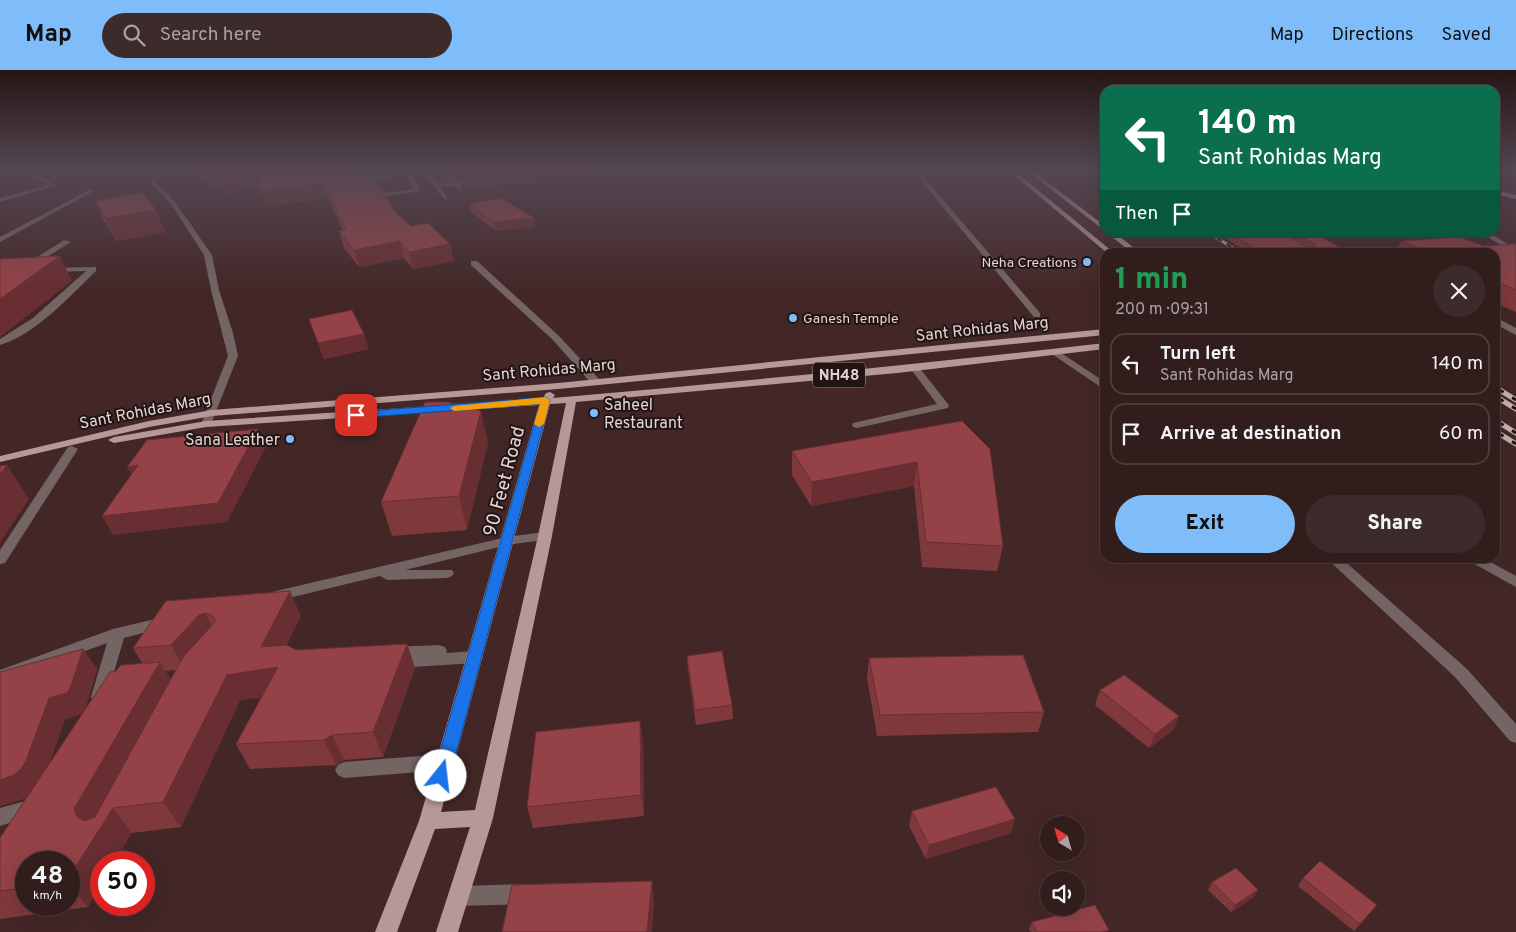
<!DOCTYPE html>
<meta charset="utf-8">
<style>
body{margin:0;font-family:Overpass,sans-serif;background:#3d2a2a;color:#f1f3f6;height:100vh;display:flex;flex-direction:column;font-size:19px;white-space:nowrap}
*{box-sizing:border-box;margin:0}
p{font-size:16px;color:#a8a2a4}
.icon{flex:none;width:28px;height:28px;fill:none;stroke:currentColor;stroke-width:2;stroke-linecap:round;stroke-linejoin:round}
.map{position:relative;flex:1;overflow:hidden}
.details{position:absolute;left:1100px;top:178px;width:400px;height:315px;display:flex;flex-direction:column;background:#321d1d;border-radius:15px;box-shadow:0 5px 20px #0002,0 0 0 1px #4d3b3b}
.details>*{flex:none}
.top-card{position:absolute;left:1100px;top:15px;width:400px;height:152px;border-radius:15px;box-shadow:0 5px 20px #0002,0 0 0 1px #4d3b3b;background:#0b6e4f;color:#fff;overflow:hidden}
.needle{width:32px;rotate:323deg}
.fabs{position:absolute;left:1040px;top:746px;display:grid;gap:10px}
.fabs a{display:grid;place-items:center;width:45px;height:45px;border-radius:50%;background:#321d1d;box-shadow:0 5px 20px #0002,0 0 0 1px #4d3b3b;font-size:25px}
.speed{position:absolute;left:15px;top:781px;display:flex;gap:10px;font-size:25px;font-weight:700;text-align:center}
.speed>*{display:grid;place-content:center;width:65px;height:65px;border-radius:50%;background:#321d1d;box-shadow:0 5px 20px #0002,0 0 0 1px #4d3b3b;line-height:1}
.speed small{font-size:12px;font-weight:400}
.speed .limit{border:8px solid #d22;background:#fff;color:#111}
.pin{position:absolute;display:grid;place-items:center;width:42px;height:42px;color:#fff;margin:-21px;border-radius:10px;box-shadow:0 2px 8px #0006}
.me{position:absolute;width:55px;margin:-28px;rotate:16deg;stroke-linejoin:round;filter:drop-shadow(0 0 4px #0008)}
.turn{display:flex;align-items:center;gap:18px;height:105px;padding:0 15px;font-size:22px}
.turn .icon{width:65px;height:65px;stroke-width:2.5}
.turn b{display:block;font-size:35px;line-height:42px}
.then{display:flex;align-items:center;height:48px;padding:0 15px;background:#0003;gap:10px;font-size:19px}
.round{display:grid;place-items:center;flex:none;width:52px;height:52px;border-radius:26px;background:#3d2a2a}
.overview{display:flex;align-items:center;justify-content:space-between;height:85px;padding:0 15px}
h1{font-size:30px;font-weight:800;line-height:38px;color:#1e9e55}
.action{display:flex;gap:10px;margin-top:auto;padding:10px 15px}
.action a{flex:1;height:58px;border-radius:30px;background:#7ebdf9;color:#111;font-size:20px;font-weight:800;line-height:58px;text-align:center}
.action a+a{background:#3d2a2a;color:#f1f3f6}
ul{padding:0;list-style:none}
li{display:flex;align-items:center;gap:15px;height:62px;margin:0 10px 8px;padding:0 5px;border:2px solid #4d3b3b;border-radius:15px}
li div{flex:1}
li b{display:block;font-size:19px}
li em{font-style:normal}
header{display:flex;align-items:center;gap:30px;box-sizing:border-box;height:70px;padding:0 25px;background:#7ebdf9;color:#111}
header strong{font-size:24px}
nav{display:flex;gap:28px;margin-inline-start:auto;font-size:18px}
.search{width:350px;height:45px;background:#3d2a2a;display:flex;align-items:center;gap:12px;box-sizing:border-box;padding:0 18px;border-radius:28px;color:#a8a2a4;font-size:19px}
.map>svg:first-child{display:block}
</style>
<header>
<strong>Map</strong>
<div class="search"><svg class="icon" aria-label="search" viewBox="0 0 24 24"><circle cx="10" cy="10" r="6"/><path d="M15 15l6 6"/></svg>Search here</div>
<nav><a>Map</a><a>Directions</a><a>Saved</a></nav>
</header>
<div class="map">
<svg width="1516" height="862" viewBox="0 0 1516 862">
<rect width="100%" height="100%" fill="#432727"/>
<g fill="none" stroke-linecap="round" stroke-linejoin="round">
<path fill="#746564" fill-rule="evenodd" d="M 0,101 L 4,101 L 0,103 Z
M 23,101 L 30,101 L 57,115 L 0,132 L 0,128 L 49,115 Z
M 333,101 L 339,101 L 343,109 L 404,101 L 428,101 L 438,114 L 452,112 L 442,101 L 448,101 L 458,112 L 478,109 L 481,111 L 460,115 L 463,118 L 460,120 L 455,116 L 440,117 L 448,128 L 445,130 L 423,103 L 412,104 L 420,119 L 418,121 L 382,127 L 379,125 L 373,111 L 377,111 L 384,123 L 414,119 L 406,105 L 341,113 Z
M 578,101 L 594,101 L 591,103 Z
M 913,101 L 1016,101 L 1013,103 L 920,103 L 1040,243 L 1040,247 L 1034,247 Z
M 151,111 L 155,111 L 175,132 L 212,185 L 219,220 L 233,263 L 238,286 L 211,354 L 206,357 L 201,354 L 228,286 L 211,220 L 204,185 L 171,134 L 151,113 Z
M 89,120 L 94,121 L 0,172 L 0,167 Z
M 1479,162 L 1488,162 L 1516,179 L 1516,184 Z
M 64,170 L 71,172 L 0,216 L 0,211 Z
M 471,191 L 477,191 L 559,266 L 599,309 L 599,313 L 591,313 L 553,270 L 471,195 Z
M 96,197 L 96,201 C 70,226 35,265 0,275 L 0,269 L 33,248 L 86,201 L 52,202 L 49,202 L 49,198 Z
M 1495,247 L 1516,258 L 1516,265 L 1495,254 Z
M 1055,279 L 1105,312 L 1105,320 L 1052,284 L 1052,280 Z
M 915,295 L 918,296 L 948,334 L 949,336 L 948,338 L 857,358 L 853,357 L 852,355 L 853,353 L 937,334 L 910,298 Z
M 72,376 L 78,379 L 5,493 L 0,494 L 0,480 L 68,377 Z
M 545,462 L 552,466 L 550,469 L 507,475 L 405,500 L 452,500 L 454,503 L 452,506 L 447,508 L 387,510 L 380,506 L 276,531 L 271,529 L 269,526 L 271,523 L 276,521 L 507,467 Z
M 1326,488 L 1341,488 L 1467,599 L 1516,654 L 1516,673 L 1510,671 L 1455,607 Z
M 1467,488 L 1483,488 L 1516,506 L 1516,517 L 1469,491 Z
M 164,547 L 169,548 L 171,552 L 169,556 L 124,568 L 105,632 L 99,633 L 93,632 L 91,627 L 107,573 L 0,612 L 0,600 L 113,559 Z
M 439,575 L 445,577 L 447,581 L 446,583 L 475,581 L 481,583 L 483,587 L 481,591 L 475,593 L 397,598 L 391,596 L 389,592 L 391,588 L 386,583 L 388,579 L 394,577 Z
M 445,684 L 451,687 L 454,692 L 451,697 L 445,700 L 344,708 L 338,705 L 335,700 L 338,695 L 344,692 Z
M 33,729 L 40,731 L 42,737 L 40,743 L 0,756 L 0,738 Z
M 527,814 L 534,817 L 537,824 L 534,831 L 527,834 L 459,836 L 452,833 L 449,826 L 452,819 L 459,816 Z"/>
<path fill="#b79898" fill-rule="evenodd" d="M 1009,101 L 1015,101 L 1113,182 L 1106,182 Z
M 1027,101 L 1033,101 L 1105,156 L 1105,161 Z
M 1495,120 L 1516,125 L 1516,129 L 1495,124 Z
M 1106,162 L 1114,162 L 1139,182 L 1131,182 Z
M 1105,259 L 1105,265 L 558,319 L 212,346 L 149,357 L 0,392 L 0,386 L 149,351 L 212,340 L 558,313 Z
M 1105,273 L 1105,279 L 897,303 L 576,332 L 552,466 L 493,748 L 458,862 L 436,862 L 470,757 L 435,759 L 397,862 L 375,862 L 419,751 L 539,335 L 206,357 L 114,373 L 108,370 L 114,367 L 206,351 L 542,329 L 546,323 L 550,322 L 555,325 L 553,328 C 736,312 921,294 1105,273 ZM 566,333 L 538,466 L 475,740 L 441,742 L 550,334 Z"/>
<g stroke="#c6b1b1" stroke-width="3">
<path id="rail-far1" d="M 1208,162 L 1239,182"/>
</g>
<g stroke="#c6b1b1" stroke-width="5">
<path id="rail" d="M 1495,317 L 1516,330
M 1495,326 L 1516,339
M 1495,350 L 1516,363
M 1495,361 L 1516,374"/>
</g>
<use href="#rail-far1" stroke="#211414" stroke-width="2" stroke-dasharray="5.5" stroke-linecap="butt"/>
<use href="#rail" stroke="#211414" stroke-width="3" stroke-dasharray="10" stroke-linecap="butt"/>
</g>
<path fill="#7f393d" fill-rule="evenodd" d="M 199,101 L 332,101 L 396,143 L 411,156 L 450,174 L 454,191 L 413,199 L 404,188 L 359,197 L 344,178 L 339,161 L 343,161 L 328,128 L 266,136 L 260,117 L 224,123 L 220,119 L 215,120 L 203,106 L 202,101 L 201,103 Z
M 450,101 L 581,101 L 581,104 L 465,119 L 463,110 L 459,110 Z
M 1495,101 L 1516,101 L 1516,102 Z
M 95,131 L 156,140 L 165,162 L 116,171 L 105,152 Z
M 469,134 L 534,148 L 535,157 L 496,161 L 471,142 Z
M 1216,162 L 1280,162 L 1298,173 L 1281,162 L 1312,162 L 1348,182 L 1247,182 Z
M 1401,171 L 1484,176 L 1516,174 L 1516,242 L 1495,233 L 1495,182 L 1396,182 Z
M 309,249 L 369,279 L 324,289 Z
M 962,351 L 1003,476 L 997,501 L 922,497 L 914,416 L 811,436 L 792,405 L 792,381 Z
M 488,372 L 467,460 L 392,466 L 381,432 Z
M 166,531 L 301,546 L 286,575 L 296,580 L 407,574 L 415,598 L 383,687 L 344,690 L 336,695 L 250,699 L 236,674 L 262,627 L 240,630 L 181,757 L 132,763 L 101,792 L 101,814 L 88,837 L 0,849 L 0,768 L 26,728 L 0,736 L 0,602 L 83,579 L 97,599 L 86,636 L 82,644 L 65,649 L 49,694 L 116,601 L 142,593 L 133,578 ZM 176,600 L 171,610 L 165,601 ZM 26,792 L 69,792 L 69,835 L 26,835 Z
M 687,586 L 732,635 L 733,649 L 696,655 L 688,600 Z
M 869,588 L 1044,642 L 1038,662 L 877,666 L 867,608 Z
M 1100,620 L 1179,646 L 1173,660 L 1149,678 L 1095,635 Z
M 640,651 L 643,672 L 644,746 L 533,758 L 527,737 Z
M 912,741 L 1011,763 L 926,789 L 909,756 Z
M 1303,808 L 1377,835 L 1354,861 L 1298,816 Z
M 1212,812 L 1254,827 L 1231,842 L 1208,820 Z
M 1032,852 L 1108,862 L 1031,862 L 1029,859 Z"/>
<path fill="#682e32" d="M 457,101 L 461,101 L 463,110 L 459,110 Z
M 461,101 L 581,101 L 581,104 L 465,119 Z
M 257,102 L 261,117 L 224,123 L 218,109 Z
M 214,104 L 220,119 L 215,120 L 209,105 Z
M 324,113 L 328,128 L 266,136 L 261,121 Z
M 156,140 L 165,162 L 116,171 L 106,148 Z
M 534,148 L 535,157 L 496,161 L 494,152 Z
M 400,171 L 404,188 L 359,197 L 354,180 Z
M 450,174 L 454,191 L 413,199 L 409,182 Z
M 60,186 L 72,211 L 0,267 L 0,229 Z
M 364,264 L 369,279 L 324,289 L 318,273 Z
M 481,341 L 488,372 L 467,460 L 459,426 Z
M 258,359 L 266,377 L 227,452 L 113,465 L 102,446 Z
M 917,392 L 914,416 L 811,436 L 812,412 Z
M 7,395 L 29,429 L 0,473 L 0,405 Z
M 138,395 L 137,415 L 127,397 Z
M 290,521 L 301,546 L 275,598 L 278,597 L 290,622 L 240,630 L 181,757 L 163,732 L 227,605 L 261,577 Z
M 205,543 L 218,567 L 185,599 L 171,575 L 199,545 Z
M 407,574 L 415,598 L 383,687 L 373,662 Z
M 83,579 L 97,599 L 86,636 L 82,644 L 65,649 L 43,712 L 32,726 L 0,736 L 0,710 L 49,628 Z
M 160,592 L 175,616 L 113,738 L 132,763 L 114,792 L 101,792 L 101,814 L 88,837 L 69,815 L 74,739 Z
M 1179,646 L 1173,660 L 1149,678 L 1155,664 Z
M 640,651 L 643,672 L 644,746 L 641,725 Z
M 332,665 L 344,690 L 336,695 L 324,670 Z
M 1015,749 L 1011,763 L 926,789 L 929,775 Z
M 652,811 L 654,831 L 652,862 L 647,862 Z
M 1258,820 L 1254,827 L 1231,842 L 1235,835 Z"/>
<path fill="#944247" stroke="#682e32" d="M 206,101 L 332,101 L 373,109 L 396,143 L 411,156 L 428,153 L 450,174 L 409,182 L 400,171 L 354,180 L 339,161 L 346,160 L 324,113 L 261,121 L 257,102 L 218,109 L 214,104 L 209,105 Z
M 143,123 L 156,140 L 106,148 L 95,131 Z
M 501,128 L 534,148 L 494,152 L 469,134 Z
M 1229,162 L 1280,162 L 1305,176 L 1314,177 L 1316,175 L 1295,162 L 1312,162 L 1348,182 L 1261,182 Z
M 1459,167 L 1484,176 L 1516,174 L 1516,220 L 1495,211 L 1495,182 L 1429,182 L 1401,171 Z
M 60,186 L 0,229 L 0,189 Z
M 352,240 L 364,264 L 318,273 L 309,249 Z
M 425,332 L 448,332 L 481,341 L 459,426 L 381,432 Z
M 962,351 L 990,379 L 1003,476 L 926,472 L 917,392 L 812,412 L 792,381 Z
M 258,359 L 218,433 L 102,446 L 138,395 L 127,397 L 147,370 Z
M 7,395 L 0,405 L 0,396 Z
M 290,521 L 261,577 L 287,575 L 296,580 L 407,574 L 373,662 L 332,665 L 324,670 L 236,674 L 278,597 L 227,605 L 163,732 L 113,738 L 69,807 L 69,792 L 26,792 L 26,818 L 0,821 L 0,768 L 110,602 L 116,601 L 121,595 L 160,592 L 74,739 L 77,747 L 85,751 L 95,747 L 183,587 L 216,551 L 212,545 L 205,543 L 199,545 L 171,575 L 133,578 L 166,531 Z
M 83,579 L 71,616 L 67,623 L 49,628 L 26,691 L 21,699 L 14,705 L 0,710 L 0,602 Z
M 722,581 L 732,635 L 695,640 L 687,586 Z
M 1023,585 L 1044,642 L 880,645 L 869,588 Z
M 1124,605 L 1179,646 L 1155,664 L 1100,620 Z
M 640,651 L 641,725 L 527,737 L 536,662 Z
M 996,717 L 1015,749 L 929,775 L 912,741 Z
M 1320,791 L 1377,835 L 1360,854 L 1303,808 Z
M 1236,798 L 1258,820 L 1235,835 L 1212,812 Z
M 652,811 L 647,862 L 502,862 L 512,815 Z
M 1095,835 L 1109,860 L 1101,862 L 1037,862 L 1032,852 Z"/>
<linearGradient id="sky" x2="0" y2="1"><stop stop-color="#251515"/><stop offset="0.45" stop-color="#554752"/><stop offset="1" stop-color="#554752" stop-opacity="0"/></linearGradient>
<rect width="1516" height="222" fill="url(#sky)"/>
<path fill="#1a73e8" stroke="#114b97" d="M 546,327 L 550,330 L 450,706 L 447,712 L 441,714 L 435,712 L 433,706 L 540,334 L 356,348 L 351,345 L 356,342 Z"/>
<path fill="#f59e0b" d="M 546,327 L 550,330 L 544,354 L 539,357 L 534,354 L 540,334 L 454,341 L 450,338 L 454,336 Z"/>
<g fill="#7ebdf9" stroke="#211414" stroke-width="2">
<circle cx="1087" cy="192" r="5"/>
<circle cx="793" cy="248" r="5"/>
<circle cx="594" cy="343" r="5"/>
<circle cx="290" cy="369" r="5"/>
</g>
<g text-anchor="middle" stroke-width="4" stroke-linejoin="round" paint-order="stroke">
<g font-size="14" fill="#e6d3d3" stroke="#211414" text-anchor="end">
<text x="1077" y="197">Neha Creations</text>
<text x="803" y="253" text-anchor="start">Ganesh Temple</text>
</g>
<rect fill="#211414" stroke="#ab9a9a" stroke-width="1" x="813" y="292.5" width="52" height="25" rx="4"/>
<g font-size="15" font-weight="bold" fill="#e6d3d3">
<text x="839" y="310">NH48</text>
</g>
<g font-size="16" fill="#e6d3d3" stroke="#211414">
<text transform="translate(982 258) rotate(-6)" y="6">Sant Rohidas Marg</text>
<text transform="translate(549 299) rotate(-5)" y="6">Sant Rohidas Marg</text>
<text transform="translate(145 340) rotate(-11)" y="6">Sant Rohidas Marg</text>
</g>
<g font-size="16" fill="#e6d3d3" stroke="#211414" text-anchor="start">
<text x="604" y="340">Saheel<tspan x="604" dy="18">Restaurant</tspan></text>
<text x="280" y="375" text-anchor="end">Sana Leather</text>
</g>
<g font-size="19" fill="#e6d3d3" stroke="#211414">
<text transform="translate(503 411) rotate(-75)" y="7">90 Feet Road</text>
</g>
</g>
</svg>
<div class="fabs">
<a><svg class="needle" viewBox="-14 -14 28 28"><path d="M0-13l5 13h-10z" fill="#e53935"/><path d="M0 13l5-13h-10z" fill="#a8a2a4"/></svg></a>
<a><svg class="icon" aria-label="sound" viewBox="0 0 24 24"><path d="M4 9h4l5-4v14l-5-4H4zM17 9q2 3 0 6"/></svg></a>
</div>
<div class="speed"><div>48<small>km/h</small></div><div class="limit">50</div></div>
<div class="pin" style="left:356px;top:345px;background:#d93025"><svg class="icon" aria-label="arrive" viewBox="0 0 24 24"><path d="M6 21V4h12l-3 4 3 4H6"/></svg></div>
<svg class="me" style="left:441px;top:706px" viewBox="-20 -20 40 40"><circle r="19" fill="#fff"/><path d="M0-13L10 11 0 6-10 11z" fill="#1a73e8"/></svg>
<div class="top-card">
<div class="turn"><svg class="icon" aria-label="left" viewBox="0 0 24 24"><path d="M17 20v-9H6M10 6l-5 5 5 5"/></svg><div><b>140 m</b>Sant Rohidas Marg</div></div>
<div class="then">Then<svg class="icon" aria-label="arrive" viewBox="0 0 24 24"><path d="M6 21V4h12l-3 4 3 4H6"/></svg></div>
</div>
<section class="details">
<div class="overview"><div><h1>1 min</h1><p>200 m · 09:31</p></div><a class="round"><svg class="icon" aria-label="close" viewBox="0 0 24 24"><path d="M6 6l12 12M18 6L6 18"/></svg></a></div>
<ul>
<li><svg class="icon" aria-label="left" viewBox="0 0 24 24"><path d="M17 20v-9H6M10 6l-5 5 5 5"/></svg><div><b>Turn left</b><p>Sant Rohidas Marg</p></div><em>140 m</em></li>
<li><svg class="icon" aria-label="arrive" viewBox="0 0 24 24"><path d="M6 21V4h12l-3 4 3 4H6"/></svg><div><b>Arrive at destination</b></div><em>60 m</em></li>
</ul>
<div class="action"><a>Exit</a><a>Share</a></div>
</section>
</div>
